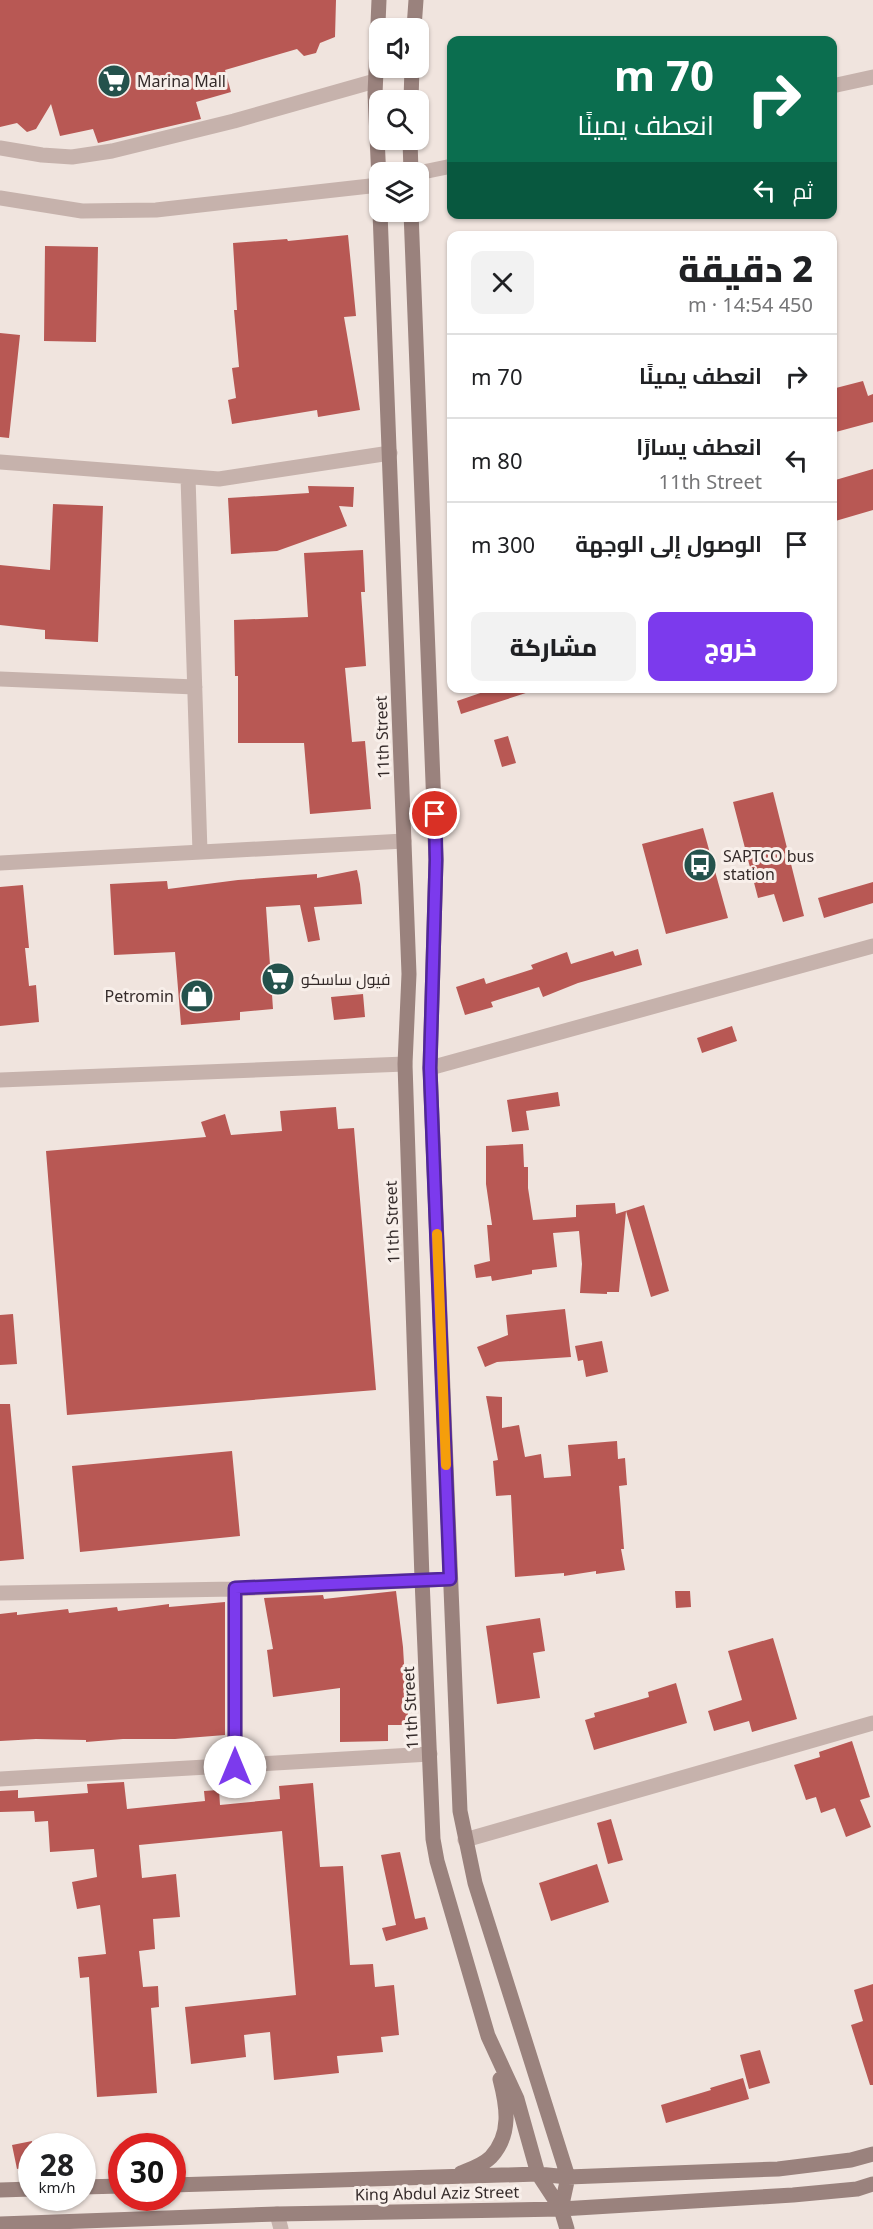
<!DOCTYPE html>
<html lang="ar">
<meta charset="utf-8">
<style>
body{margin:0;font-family:"Noto Sans",Cairo,sans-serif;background:#f2f2f2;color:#202124;direction:rtl;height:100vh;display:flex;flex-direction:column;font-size:22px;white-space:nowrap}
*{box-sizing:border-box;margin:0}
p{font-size:20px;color:#757577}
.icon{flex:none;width:33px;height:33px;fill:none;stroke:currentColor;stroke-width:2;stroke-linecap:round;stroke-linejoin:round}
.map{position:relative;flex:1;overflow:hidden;direction:ltr}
.side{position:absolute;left:447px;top:231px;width:390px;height:462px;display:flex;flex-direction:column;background:#fff;border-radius:12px;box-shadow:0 2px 4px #0004;direction:rtl}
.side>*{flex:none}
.top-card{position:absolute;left:447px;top:36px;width:390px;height:183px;border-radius:12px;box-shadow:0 2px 4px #0004;direction:rtl;background:#0b6e4f;color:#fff;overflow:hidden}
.controls{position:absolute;left:369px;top:18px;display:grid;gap:12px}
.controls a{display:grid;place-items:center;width:60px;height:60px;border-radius:12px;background:#fff;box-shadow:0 2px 4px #0004;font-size:30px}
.speed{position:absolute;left:18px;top:2133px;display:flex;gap:12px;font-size:30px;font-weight:700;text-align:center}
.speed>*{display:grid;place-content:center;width:78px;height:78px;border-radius:50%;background:#fff;box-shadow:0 2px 4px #0004;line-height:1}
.speed small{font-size:15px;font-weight:400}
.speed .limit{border:9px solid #d22;background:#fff;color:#111}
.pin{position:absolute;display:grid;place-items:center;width:51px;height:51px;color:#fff;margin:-26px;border:3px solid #fff;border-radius:50%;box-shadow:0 2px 6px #0007}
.me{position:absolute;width:66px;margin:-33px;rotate:0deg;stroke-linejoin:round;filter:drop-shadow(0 0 4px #0008)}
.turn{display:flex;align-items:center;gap:21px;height:126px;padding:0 24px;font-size:27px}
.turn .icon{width:78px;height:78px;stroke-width:2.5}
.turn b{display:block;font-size:42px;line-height:51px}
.then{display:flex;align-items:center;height:57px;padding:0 24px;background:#0003;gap:12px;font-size:22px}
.round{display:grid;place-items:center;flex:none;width:63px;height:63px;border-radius:12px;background:#f2f2f2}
.summary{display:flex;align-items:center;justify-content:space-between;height:102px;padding:0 24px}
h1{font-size:36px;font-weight:800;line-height:45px}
.action{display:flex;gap:12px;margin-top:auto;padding:12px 24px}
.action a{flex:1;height:69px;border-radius:12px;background:#7c3aed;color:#fff;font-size:24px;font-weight:800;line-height:69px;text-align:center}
.action a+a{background:#f2f2f2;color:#202124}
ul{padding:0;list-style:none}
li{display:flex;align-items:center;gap:18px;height:84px;padding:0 24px;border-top:2px solid #e0e0e0}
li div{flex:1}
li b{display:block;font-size:22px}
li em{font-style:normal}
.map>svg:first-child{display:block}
</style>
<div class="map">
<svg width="873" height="2229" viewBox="0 0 873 2229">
<rect width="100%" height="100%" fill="#f0e4de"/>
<path fill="#b85854" d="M 0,0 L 336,0 L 335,37 L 320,43 L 316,53 L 304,56 L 297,49 L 225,70 L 231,92 L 196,102 L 201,119 L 98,143 L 93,129 L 60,136 L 51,104 L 36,129 L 27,132 L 17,123 L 0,127 Z
M 348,235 L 356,316 L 344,317 L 360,410 L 318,417 L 317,410 L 232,424 L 228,400 L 236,398 L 232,368 L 239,367 L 234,310 L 237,310 L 233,243 L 287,239 L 288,241 Z
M 45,246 L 98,247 L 96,342 L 44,341 Z
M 0,333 L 20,335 L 9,438 L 0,437 Z
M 863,381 L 868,396 L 873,394 L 873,422 L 832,433 L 832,389 Z
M 873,469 L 873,510 L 832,522 L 832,481 Z
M 308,486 L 354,487 L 353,507 L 339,506 L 347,526 L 277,551 L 231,554 L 228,498 L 309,493 Z
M 53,504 L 103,506 L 98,642 L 45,639 L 45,630 L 0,625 L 0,565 L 50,570 Z
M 363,550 L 365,592 L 361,592 L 366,666 L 345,668 L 352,742 L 365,741 L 371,809 L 310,814 L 304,743 L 238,743 L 238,676 L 235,676 L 234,620 L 308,617 L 304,553 Z
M 495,688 L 531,688 L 532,691 L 461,714 L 457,701 Z
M 508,736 L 516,763 L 502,767 L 494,740 Z
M 773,792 L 804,916 L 783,922 L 774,894 L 758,898 L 733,802 Z
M 703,828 L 728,918 L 666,934 L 642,844 Z
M 357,870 L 360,884 L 362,904 L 314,907 L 320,940 L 308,942 L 300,905 L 266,907 L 273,1009 L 240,1012 L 240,1020 L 181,1025 L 175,952 L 114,955 L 110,884 L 167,881 L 168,889 L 238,880 L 317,874 L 317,878 Z
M 873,882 L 873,903 L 824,918 L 818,898 Z
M 23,885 L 29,948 L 25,948 L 29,986 L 36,985 L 39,1022 L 0,1026 L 0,887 Z
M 638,949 L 642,965 L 578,983 L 543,997 L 539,987 L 491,1002 L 493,1007 L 465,1015 L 456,987 L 484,978 L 486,984 L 533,969 L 531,965 L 567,952 L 571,964 L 613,951 L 615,956 Z
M 363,994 L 365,1017 L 334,1020 L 331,997 Z
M 732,1026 L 737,1041 L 702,1053 L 697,1038 Z
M 558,1092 L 560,1106 L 526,1111 L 529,1130 L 512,1132 L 507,1100 Z
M 336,1107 L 338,1129 L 354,1128 L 376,1390 L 67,1415 L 46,1151 L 206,1137 L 201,1122 L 225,1114 L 231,1135 L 282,1131 L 280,1111 Z
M 523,1144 L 524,1167 L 528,1167 L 528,1188 L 533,1220 L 576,1217 L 576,1205 L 615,1203 L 616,1214 L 644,1205 L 669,1291 L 651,1297 L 626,1211 L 619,1292 L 607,1292 L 607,1294 L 580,1293 L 582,1264 L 579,1231 L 553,1233 L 557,1267 L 532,1270 L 532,1274 L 492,1281 L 491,1276 L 476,1278 L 474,1265 L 490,1261 L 487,1225 L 492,1225 L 486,1184 L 486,1146 Z
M 565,1309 L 571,1357 L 497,1362 L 485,1367 L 477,1347 L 508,1335 L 506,1315 Z
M 13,1314 L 17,1364 L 0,1365 L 0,1315 Z
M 602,1341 L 608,1372 L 586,1377 L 583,1360 L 578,1361 L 575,1346 Z
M 486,1396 L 502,1397 L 502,1428 L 519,1425 L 525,1457 L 541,1454 L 544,1478 L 571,1476 L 568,1445 L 617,1441 L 618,1459 L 625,1458 L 627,1485 L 619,1486 L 624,1549 L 621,1549 L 625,1570 L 596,1574 L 596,1571 L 564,1576 L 564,1573 L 515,1577 L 511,1495 L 496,1496 L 493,1461 L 498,1460 Z
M 0,1404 L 10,1404 L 24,1559 L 0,1561 Z
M 232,1451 L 240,1536 L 80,1552 L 72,1466 Z
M 396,1591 L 403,1647 L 406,1698 L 408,1698 L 408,1725 L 388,1725 L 388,1741 L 340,1742 L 340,1688 L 273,1697 L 267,1650 L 273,1649 L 264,1598 L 323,1595 L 324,1599 Z
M 675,1591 L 690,1591 L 691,1607 L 676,1608 Z
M 225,1602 L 225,1735 L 175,1739 L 123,1739 L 86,1742 L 86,1740 L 36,1739 L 0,1741 L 0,1614 L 17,1612 L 17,1615 L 68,1609 L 69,1613 L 117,1607 L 118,1611 L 169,1604 L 169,1607 Z
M 540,1618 L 545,1651 L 533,1653 L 540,1698 L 497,1704 L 486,1626 Z
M 773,1638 L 797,1719 L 752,1732 L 749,1721 L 714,1731 L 708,1711 L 742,1700 L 728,1651 Z
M 676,1683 L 687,1723 L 594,1750 L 585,1720 L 595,1717 L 594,1713 L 649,1697 L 648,1692 Z
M 852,1741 L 870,1797 L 860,1800 L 871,1827 L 846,1837 L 835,1808 L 821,1813 L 816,1797 L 806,1800 L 794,1765 L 820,1757 L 819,1752 Z
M 124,1782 L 127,1809 L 205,1801 L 204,1791 L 219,1790 L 220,1805 L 280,1799 L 279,1786 L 313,1783 L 320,1867 L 343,1866 L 350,1965 L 373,1964 L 375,1987 L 394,1985 L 399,2035 L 381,2037 L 383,2052 L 337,2056 L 339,2073 L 274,2080 L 270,2032 L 244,2035 L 246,2057 L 191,2064 L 185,2007 L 296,1995 L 282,1831 L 139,1845 L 142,1878 L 176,1874 L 180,1917 L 153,1919 L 155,1949 L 139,1951 L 143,1987 L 158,1986 L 159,2007 L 151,2008 L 157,2093 L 97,2097 L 89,1977 L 80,1978 L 78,1957 L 106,1954 L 100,1905 L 77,1909 L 72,1882 L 97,1877 L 94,1849 L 50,1852 L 48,1821 L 35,1822 L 34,1811 L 0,1812 L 0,1791 L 18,1790 L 18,1798 L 88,1793 L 87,1784 Z
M 611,1819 L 623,1860 L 608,1864 L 597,1823 Z
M 400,1852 L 415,1919 L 425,1917 L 428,1929 L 386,1941 L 382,1928 L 396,1925 L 381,1855 Z
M 597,1864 L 609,1902 L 551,1921 L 539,1883 Z
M 873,1984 L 873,2085 L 870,2085 L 851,2025 L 863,2021 L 854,1990 Z
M 760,2050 L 770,2083 L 749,2089 L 740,2055 Z
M 743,2078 L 749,2099 L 666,2123 L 661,2105 L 711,2090 L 710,2088 Z
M 32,2141 L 32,2166 L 17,2169 L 12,2145 Z"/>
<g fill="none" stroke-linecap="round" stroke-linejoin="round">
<path stroke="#c6b2ac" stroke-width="15" d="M 832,86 L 873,77
M 0,148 L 42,155 L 72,157 L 112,151 L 234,121 L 375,81
M 418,173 L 452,166
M 0,198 L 82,211 L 156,210 L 379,185
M 0,462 L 219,479 L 390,453
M 188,477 L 200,852
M 0,679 L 195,687
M 0,863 L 404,841
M 430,1068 L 873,946
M 0,1080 L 405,1064
M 235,1589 L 235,1767
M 0,1593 L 235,1589 L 450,1579
M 0,1779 L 430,1754
M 465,1840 L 873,1723
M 277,2214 L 281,2229"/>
<path stroke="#9a827d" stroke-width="15" d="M 379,0 L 375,94 L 380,201
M 414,28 L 416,0
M 411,100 L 412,68
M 410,140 L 411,172
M 380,212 L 409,974 L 405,1064 L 422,1579 L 433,1839 L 437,1861 L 488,2036 L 517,2099 L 538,2174 L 561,2209 L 567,2229
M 411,212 L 436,860 L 430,1068 L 460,1811 L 475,1883 L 568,2177 L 561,2209
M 461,2173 C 471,2169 483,2165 491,2157 C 512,2134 507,2106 500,2079
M 172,2185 L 538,2174 L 568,2177 L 778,2169 L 851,2160 L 873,2154
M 82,2187 L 122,2186
M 0,2190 L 32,2189
M 0,2224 L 277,2214 L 561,2209 L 793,2195 L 857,2189 L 873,2184"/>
</g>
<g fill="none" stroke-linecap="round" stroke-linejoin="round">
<g stroke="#51269a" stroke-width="15">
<path id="route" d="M 235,1767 L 235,1588 L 450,1579 L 430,1068 L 436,860 L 435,814"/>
</g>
<use href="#route" stroke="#7c3aed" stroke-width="10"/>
<path stroke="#f59e0b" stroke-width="10" d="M 437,1234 L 446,1465"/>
</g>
<defs>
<g id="supermarket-disc" transform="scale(1.725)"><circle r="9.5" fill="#24524c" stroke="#f8efea"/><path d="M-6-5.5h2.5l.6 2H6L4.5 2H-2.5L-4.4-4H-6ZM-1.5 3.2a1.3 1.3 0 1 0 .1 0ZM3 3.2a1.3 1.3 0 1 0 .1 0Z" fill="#fff"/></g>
<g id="bus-disc" transform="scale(1.725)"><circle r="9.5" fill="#24524c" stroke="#f8efea"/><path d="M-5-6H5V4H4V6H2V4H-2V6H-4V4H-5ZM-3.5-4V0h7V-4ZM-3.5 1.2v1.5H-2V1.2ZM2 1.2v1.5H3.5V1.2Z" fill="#fff"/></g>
<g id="shop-disc" transform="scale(1.725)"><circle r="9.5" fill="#24524c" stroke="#f8efea"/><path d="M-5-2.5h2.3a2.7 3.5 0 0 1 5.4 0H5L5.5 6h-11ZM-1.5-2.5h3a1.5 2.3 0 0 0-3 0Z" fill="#fff"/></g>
</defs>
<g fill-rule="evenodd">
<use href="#supermarket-disc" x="114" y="81"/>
<use href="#bus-disc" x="700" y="865"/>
<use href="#supermarket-disc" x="278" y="979"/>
<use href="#shop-disc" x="197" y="996"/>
</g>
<g text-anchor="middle" stroke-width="6" stroke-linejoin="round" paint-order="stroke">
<g font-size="16" fill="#352b2a" stroke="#f8efea" text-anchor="start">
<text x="137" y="87">Marina Mall</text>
<text x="723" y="862">SAPTCO bus<tspan x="723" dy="18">station</tspan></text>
<text x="301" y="985">فيول ساسكو</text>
<text x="174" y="1002" text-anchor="end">Petromin</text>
</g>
<g font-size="16" fill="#352b2a" stroke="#f8efea">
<text transform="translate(382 737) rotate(-92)" y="6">11th Street</text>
<text transform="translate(392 1222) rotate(-92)" y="6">11th Street</text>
<text transform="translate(410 1708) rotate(-93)" y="6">11th Street</text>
<text transform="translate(437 2193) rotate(-1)" y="6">King Abdul Aziz Street</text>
</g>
</g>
</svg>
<div class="controls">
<a><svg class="icon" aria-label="sound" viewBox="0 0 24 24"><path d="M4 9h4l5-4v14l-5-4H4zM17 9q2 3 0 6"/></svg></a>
<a><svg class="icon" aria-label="search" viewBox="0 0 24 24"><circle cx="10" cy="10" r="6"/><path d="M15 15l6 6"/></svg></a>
<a><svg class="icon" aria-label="layers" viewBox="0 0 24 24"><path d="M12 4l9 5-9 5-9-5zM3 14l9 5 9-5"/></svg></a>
</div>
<div class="speed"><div>28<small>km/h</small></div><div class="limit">30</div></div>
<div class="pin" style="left:435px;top:814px;background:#d93025"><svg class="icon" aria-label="arrive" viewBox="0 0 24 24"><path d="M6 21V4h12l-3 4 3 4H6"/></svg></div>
<svg class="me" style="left:235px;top:1767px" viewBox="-20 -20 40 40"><circle r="19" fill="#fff"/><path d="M0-13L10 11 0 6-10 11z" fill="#7c3aed"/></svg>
<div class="top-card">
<div class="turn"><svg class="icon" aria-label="right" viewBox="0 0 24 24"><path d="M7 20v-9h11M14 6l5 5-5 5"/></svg><div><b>70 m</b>انعطف يمينًا</div></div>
<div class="then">ثم<svg class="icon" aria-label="left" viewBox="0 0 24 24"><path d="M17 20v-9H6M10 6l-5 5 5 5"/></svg></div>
</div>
<section class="side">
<div class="summary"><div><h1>2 دقيقة</h1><p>450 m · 14:54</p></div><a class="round"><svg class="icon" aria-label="close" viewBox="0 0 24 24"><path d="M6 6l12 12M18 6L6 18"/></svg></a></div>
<ul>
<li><svg class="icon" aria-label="right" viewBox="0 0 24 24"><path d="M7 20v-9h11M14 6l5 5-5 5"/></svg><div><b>انعطف يمينًا</b></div><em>70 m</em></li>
<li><svg class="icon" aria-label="left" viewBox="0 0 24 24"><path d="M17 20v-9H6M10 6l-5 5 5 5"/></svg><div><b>انعطف يسارًا</b><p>11th Street</p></div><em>80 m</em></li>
<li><svg class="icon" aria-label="arrive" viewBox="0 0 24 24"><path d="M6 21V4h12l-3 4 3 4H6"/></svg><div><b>الوصول إلى الوجهة</b></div><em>300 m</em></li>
</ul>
<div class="action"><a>خروج</a><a>مشاركة</a></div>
</section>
</div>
